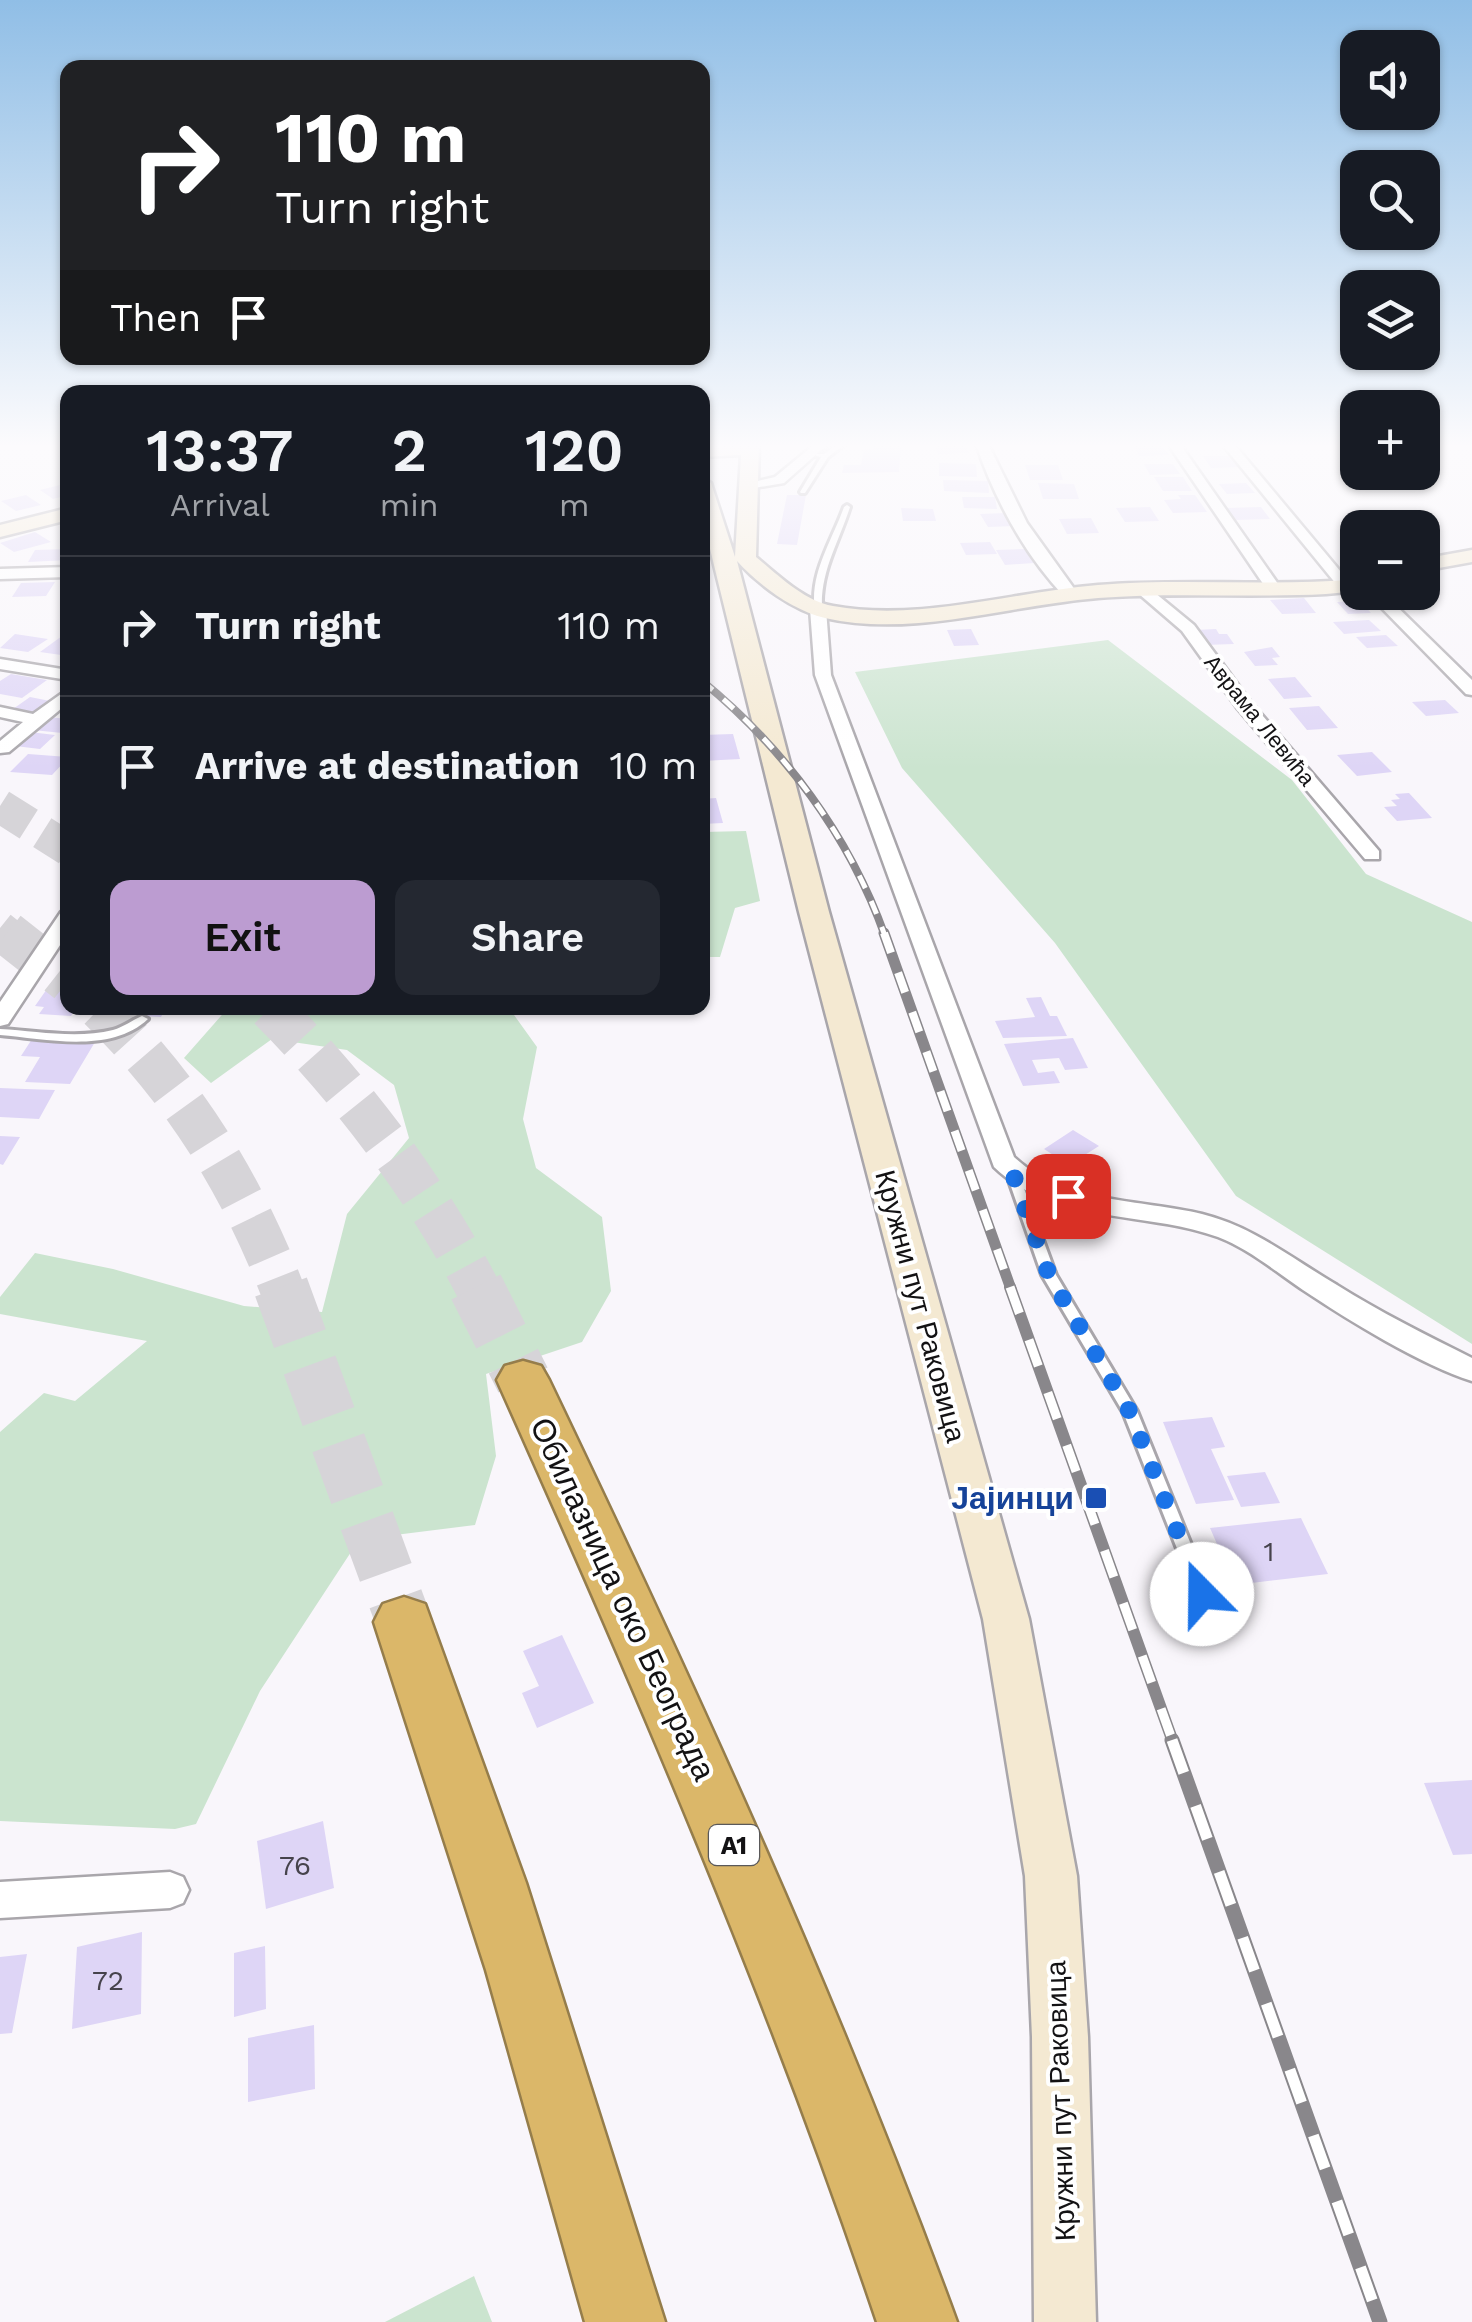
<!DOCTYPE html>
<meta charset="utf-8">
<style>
body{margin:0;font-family:"Work Sans",sans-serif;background:#242831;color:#f1f3f6;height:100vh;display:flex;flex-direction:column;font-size:38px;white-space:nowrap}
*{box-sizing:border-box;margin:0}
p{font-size:32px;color:#9ea1a6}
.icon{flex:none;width:55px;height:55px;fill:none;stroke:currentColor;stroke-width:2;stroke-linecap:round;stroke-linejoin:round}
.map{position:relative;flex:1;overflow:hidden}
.details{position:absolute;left:60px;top:385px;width:650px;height:630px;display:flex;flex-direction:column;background:#171b24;border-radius:20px;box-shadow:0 2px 8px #0004}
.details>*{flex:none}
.banner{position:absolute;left:60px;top:60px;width:650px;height:305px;border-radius:20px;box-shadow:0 2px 8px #0004;background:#202124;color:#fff;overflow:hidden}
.fabs{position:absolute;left:1340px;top:30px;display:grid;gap:20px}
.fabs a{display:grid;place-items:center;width:100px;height:100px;border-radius:20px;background:#171b24;box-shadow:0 2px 8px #0004;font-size:50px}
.pin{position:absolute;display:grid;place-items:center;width:85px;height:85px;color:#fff;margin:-42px;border-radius:20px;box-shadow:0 5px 15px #0006}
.me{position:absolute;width:110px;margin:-55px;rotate:338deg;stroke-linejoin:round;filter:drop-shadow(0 0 8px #0008)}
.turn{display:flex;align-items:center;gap:35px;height:210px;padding:0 50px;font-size:45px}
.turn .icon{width:130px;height:130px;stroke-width:2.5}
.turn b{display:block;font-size:70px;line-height:85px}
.then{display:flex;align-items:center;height:95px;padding:0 50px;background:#0003;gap:20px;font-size:38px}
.eta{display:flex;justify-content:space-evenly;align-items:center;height:170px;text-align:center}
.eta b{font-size:60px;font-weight:600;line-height:70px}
.primary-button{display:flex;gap:20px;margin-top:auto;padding:20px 50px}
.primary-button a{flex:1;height:115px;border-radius:20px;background:#bc9cd1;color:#111;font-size:40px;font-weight:600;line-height:115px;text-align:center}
.primary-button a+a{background:#242831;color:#f1f3f6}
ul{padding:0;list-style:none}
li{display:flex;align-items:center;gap:30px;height:140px;padding:0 50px;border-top:2px solid #363941}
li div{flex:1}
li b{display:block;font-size:38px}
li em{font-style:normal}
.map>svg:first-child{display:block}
</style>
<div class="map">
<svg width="1472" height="2322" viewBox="0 0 1472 2322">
<rect width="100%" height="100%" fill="#f9f6fb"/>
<path fill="#cbe4cf" d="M 1108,640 L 1292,780 L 1366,874 L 1472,922 L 1472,1344 L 1236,1196 L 1055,943 L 902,768 L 855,672 Z
M 746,831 L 760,901 L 735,908 L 720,957 L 703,957 L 703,832 Z
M 228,1008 L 509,1008 L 537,1047 L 523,1119 L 536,1168 L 602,1217 L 611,1291 L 582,1342 L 486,1374 L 496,1456 L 475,1525 L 387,1536 L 351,1552 L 260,1691 L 196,1824 L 175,1829 L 0,1821 L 0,1432 L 44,1393 L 75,1401 L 147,1341 L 0,1314 L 0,1297 L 35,1253 L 113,1269 L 244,1306 L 322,1312 L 347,1214 L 409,1138 L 394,1085 L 347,1050 L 272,1039 L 211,1083 L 184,1058 Z
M 474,2276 L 492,2322 L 385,2322 Z"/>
<path fill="#ded5f6" d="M 875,444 L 901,444 L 899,472 L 842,473 L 844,465 L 861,465 L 864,449 L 874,449 Z
M 1132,444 L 1161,444 L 1169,455 L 1139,456 Z
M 965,445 L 970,453 L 938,454 L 934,446 Z
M 1203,456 L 1232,456 L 1240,467 L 1211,468 Z
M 939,463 L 976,464 L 977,477 L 939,476 Z
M 1144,464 L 1173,464 L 1180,474 L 1150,475 Z
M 1025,465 L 1058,465 L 1063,480 L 1030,480 Z
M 1154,477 L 1183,477 L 1192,491 L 1163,491 Z
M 943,480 L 988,481 L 989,493 L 944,491 Z
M 68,483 L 68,495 L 53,499 L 40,490 Z
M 1038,483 L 1074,484 L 1079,499 L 1043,499 Z
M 1246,483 L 1255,493 L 1227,494 L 1219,484 Z
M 26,495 L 41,505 L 16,511 L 1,501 Z
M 787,495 L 806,495 L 797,545 L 777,544 Z
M 1178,495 L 1195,495 L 1207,512 L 1173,513 L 1164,500 L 1181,499 Z
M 962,497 L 995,497 L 997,509 L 964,508 Z
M 1150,507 L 1159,521 L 1125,522 L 1116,508 Z
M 1261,507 L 1270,519 L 1235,520 L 1226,508 Z
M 901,508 L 933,509 L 936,521 L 903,521 Z
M 1006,513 L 1014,526 L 988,527 L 980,514 Z
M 1091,518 L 1099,533 L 1067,534 L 1059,519 Z
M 35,532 L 51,542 L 14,552 L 0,543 Z
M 990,542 L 997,554 L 966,555 L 960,543 Z
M 68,549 L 68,560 L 28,562 L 35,550 Z
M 1025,549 L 1034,563 L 1005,565 L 996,550 Z
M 55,582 L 46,596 L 12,597 L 21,583 Z
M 1304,598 L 1316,613 L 1282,614 L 1270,600 Z
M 1360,601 L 1371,613 L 1348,614 L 1337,602 Z
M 1369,620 L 1381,631 L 1344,634 L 1333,622 Z
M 971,629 L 979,645 L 954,646 L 947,630 Z
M 1216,629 L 1219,634 L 1227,634 L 1234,644 L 1204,645 L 1195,630 Z
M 15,634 L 48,639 L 28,652 L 0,648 Z
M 1386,635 L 1398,646 L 1367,648 L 1356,637 Z
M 62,636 L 68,637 L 68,656 L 40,652 Z
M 1272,647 L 1280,657 L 1272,658 L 1278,665 L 1255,666 L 1244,652 Z
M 11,674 L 47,680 L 22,698 L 0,694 L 0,681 Z
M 1295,677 L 1312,697 L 1284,699 L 1268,679 Z
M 30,697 L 50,701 L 33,713 L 13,709 Z
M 1445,700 L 1459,713 L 1426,716 L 1412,702 Z
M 1319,706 L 1338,728 L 1307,730 L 1289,708 Z
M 48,717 L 68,719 L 68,729 L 62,733 L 33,730 Z
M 30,732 L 55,735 L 40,749 L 15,746 Z
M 733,734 L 740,759 L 702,761 L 702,735 Z
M 1372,752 L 1392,772 L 1357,776 L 1337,755 Z
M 28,754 L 68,757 L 68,758 L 52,775 L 10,772 Z
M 1409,793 L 1432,818 L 1397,821 L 1384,807 L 1397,806 L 1391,800 L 1400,799 L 1395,794 Z
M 716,798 L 723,823 L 702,824 L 702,799 Z
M 49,986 L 68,987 L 68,1008 L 76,1008 L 71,1016 L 39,1014 L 44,1007 L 35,1006 Z
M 1041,997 L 1050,1016 L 1057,1016 L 1067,1036 L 1003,1038 L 995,1021 L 1035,1017 L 1026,998 Z
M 129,1008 L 166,1008 L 161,1017 L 124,1015 Z
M 1073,1038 L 1088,1068 L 1065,1070 L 1059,1058 L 1032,1060 L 1038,1073 L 1054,1071 L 1060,1083 L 1023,1086 L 1004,1044 Z
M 32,1039 L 95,1042 L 70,1084 L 25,1082 L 40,1057 L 21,1056 Z
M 0,1088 L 25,1089 L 55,1090 L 39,1119 L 0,1117 Z
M 1073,1130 L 1099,1146 L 1069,1165 L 1044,1149 Z
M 0,1136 L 20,1137 L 3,1165 L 0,1164 Z
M 1212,1417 L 1225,1447 L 1211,1449 L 1234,1500 L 1196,1504 L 1163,1422 Z
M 1265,1472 L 1280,1503 L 1241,1507 L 1227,1476 Z
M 1301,1518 L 1328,1574 L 1235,1585 L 1210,1528 Z
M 562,1635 L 594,1703 L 537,1728 L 522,1693 L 539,1686 L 523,1651 Z
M 1472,1780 L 1472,1854 L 1453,1855 L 1424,1783 Z
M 323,1821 L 334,1888 L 266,1909 L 257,1841 Z
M 142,1932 L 141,2014 L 72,2029 L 77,1947 Z
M 265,1946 L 266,2009 L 234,2017 L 234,1953 Z
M 27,1954 L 12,2033 L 0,2034 L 0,1957 Z
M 314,2025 L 315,2089 L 248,2102 L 248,2038 Z"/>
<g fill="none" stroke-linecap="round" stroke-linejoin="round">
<path stroke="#d6d4d8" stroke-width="34" stroke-dasharray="34 16" stroke-linecap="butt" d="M 0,806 L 68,849
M 0,928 L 10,936"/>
<path stroke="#d6d4d8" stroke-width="44" stroke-dasharray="44 21" stroke-linecap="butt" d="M 7,933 L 68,981
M 100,1008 C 183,1090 240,1181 282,1289
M 270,1008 C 349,1087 427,1189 478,1289"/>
<path stroke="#d6d4d8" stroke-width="55" stroke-dasharray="55 28" stroke-linecap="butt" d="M 281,1287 L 404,1622
M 476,1287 L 523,1380"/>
<g stroke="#a9a6ab" stroke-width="6">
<path id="lane" d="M 838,444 L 845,444 L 828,457 L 805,493 L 801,493 L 800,492 L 821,457 L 816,456 L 816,454 L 824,454 Z
M 847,505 L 850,507 C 839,542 820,571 822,609 L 815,611 C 809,574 832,541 844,507 Z
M 142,1016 L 148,1019 C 111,1054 46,1039 0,1035 L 0,1029 C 36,1031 77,1039 113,1030 C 124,1027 132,1020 142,1016 Z
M 1013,1171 L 1019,1175 L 1056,1275 L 1137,1411 L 1211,1594 L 1209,1599 L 1203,1601 L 1197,1599 L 1123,1412 L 1042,1275 L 1007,1175 Z"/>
</g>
<g stroke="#a9a6ab" stroke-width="5">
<path id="street" d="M 815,444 L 828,444 L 784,483 L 748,489 L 741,485 L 775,477 Z
M 976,444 L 988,444 L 1027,523 L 1078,594 L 1075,597 L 1065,597 C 1025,556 994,498 976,444 Z
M 1168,444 L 1180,444 L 1283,591 L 1280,594 L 1270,594 Z
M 1222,444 L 1234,444 L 1351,584 L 1351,590 L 1341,590 Z
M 68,567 L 68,577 L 0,579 L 0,569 Z
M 1139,588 L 1149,588 L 1194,625 L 1250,701 L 1379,851 L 1379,859 L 1365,859 L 1238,709 L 1182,631 L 1139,594 Z
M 1366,592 L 1382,592 L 1472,680 L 1472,695 L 1466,694 Z
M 818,604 L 826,609 L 831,675 L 1014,1157 C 1064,1204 1139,1199 1202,1214 C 1254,1227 1291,1258 1337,1285 C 1380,1312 1426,1335 1472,1358 L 1472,1381 C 1421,1365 1348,1320 1303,1290 C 1275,1271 1249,1249 1218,1237 C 1144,1210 1054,1225 994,1167 L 815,675 L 810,609 Z
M 0,659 L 68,670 L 68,680 L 0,669 Z
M 68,689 L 68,703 L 9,752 L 0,753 L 0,741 L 23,722 L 0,717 L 0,707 L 33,714 Z
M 68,910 L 68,933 L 8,1024 L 0,1026 L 0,1002 L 61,912 Z
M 170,1872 L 183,1877 L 189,1890 L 183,1903 L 170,1908 L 0,1918 L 0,1882 Z"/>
</g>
<g stroke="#a9a6ab" stroke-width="5">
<path id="secondary" d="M 759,444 L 756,557 C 778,575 804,601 833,606 C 919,622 1012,592 1098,585 C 1185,578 1271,587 1358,579 L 1358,591 L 1326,594 C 1250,598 1173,592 1098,598 C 1010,605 913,638 825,618 C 792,610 759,585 737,561 L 829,912 L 1029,1619 L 1077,1876 L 1088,2037 L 1096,2322 L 1034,2322 L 1032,2037 L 1025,1876 L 983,1619 L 799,912 L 702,516 L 702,477 L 711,483 L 735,557 L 741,455 L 702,457 L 702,446 Z
M 68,508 L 68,520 L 0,537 L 0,525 Z
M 1472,550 L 1472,562 L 1422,571 L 1422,559 Z"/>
</g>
<g stroke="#957d4b" stroke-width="5">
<path id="highway" d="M 523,1361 L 541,1366 L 549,1380 C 697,1689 839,2000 957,2322 L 877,2322 C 769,2000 636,1690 497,1380 L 505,1366 Z
M 404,1597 L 425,1604 L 526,1883 L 665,2322 L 585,2322 L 486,1970 L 374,1622 L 383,1604 Z"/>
</g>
<use href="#lane" fill="#fff" fill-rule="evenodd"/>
<use href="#street" fill="#fff" fill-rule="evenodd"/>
<use href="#secondary" fill="#f4e9d2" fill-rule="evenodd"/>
<use href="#highway" fill="#dbb769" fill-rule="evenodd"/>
<g stroke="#89878b" stroke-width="8">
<path id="rail-far3" d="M 702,681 C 784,748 849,835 885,936"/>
</g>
<g stroke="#89878b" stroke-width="11">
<path id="rail-far2" d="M 884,933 L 1011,1289"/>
</g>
<g stroke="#89878b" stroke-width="12">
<path id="rail-far1" d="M 1010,1287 L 1173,1742"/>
</g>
<g stroke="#89878b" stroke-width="15">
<path id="rail" d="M 1172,1740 L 1380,2322"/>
</g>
<use href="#rail-far3" stroke="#fff" stroke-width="5" stroke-dasharray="14" stroke-linecap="butt"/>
<use href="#rail-far2" stroke="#fff" stroke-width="8" stroke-dasharray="21" stroke-linecap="butt"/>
<use href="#rail-far1" stroke="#fff" stroke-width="9" stroke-dasharray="28" stroke-linecap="butt"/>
<use href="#rail" stroke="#fff" stroke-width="11" stroke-dasharray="35" stroke-linecap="butt"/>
</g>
<linearGradient id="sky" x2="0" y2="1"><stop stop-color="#90bee6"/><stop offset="0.58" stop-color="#fcfbfd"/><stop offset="1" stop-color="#fcfbfd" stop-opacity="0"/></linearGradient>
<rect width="1472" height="769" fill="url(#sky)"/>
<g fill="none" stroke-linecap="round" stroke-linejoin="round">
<path stroke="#1a73e8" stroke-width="18" stroke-dasharray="0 32.4" d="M 1068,1196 L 1026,1184 L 1013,1174 L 1049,1275 L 1130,1412 L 1202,1594"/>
</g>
<rect fill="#1a4fb4" stroke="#fff" stroke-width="4" x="1084" y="1486" width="24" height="24" rx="5"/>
<g text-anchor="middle" stroke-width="8" stroke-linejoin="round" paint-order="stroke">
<g font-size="22" fill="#131214" stroke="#fff">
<text transform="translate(1260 720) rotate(51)" y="8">Аврама Левића</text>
</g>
<rect fill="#fff" stroke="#5a595a" stroke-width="2.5" x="709" y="1825" width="50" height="40" rx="8"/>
<g font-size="25" font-weight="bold" fill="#131214">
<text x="734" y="1854">A1</text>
</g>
<g font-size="28" fill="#131214" stroke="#fff">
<text transform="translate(921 1306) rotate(75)" y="10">Кружни пут Раковица</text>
<text transform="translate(1060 2101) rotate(-92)" y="10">Кружни пут Раковица</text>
</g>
<g font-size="28" fill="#46434c">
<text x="1269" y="1561">1</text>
<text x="295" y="1875">76</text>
<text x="108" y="1990">72</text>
</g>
<g font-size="32" font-weight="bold" fill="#164399" stroke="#fff" text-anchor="end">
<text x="1074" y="1509">Јајинци</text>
</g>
<g font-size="32" fill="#131214" stroke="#fff">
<text transform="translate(623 1599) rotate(65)" y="11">Обилазница око Београда</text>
</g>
</g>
</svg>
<div class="fabs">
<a><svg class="icon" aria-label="sound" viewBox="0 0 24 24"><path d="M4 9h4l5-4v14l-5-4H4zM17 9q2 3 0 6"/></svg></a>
<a><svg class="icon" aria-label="search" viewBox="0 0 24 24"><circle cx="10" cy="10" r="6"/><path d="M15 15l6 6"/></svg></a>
<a><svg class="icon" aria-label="layers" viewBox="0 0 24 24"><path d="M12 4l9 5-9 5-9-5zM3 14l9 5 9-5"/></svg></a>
<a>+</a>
<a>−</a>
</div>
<div class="pin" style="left:1068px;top:1196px;background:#d93025"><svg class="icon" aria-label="arrive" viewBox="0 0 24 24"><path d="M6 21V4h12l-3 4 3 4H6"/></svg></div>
<svg class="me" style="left:1202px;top:1594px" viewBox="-20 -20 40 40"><circle r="19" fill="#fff"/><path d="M0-13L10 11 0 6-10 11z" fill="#1a73e8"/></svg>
<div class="banner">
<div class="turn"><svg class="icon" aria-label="right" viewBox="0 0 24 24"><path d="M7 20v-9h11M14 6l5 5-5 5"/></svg><div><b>110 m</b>Turn right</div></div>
<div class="then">Then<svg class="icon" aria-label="arrive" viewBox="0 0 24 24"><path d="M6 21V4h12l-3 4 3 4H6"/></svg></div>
</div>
<section class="details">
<div class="eta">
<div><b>13:37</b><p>Arrival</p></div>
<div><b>2</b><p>min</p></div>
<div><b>120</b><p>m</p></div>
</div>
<ul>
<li><svg class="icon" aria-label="right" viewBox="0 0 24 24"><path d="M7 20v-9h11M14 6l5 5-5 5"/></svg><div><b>Turn right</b></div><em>110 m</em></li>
<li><svg class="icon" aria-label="arrive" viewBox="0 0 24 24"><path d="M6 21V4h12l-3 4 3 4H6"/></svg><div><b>Arrive at destination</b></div><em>10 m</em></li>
</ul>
<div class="primary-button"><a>Exit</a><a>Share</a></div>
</section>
</div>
